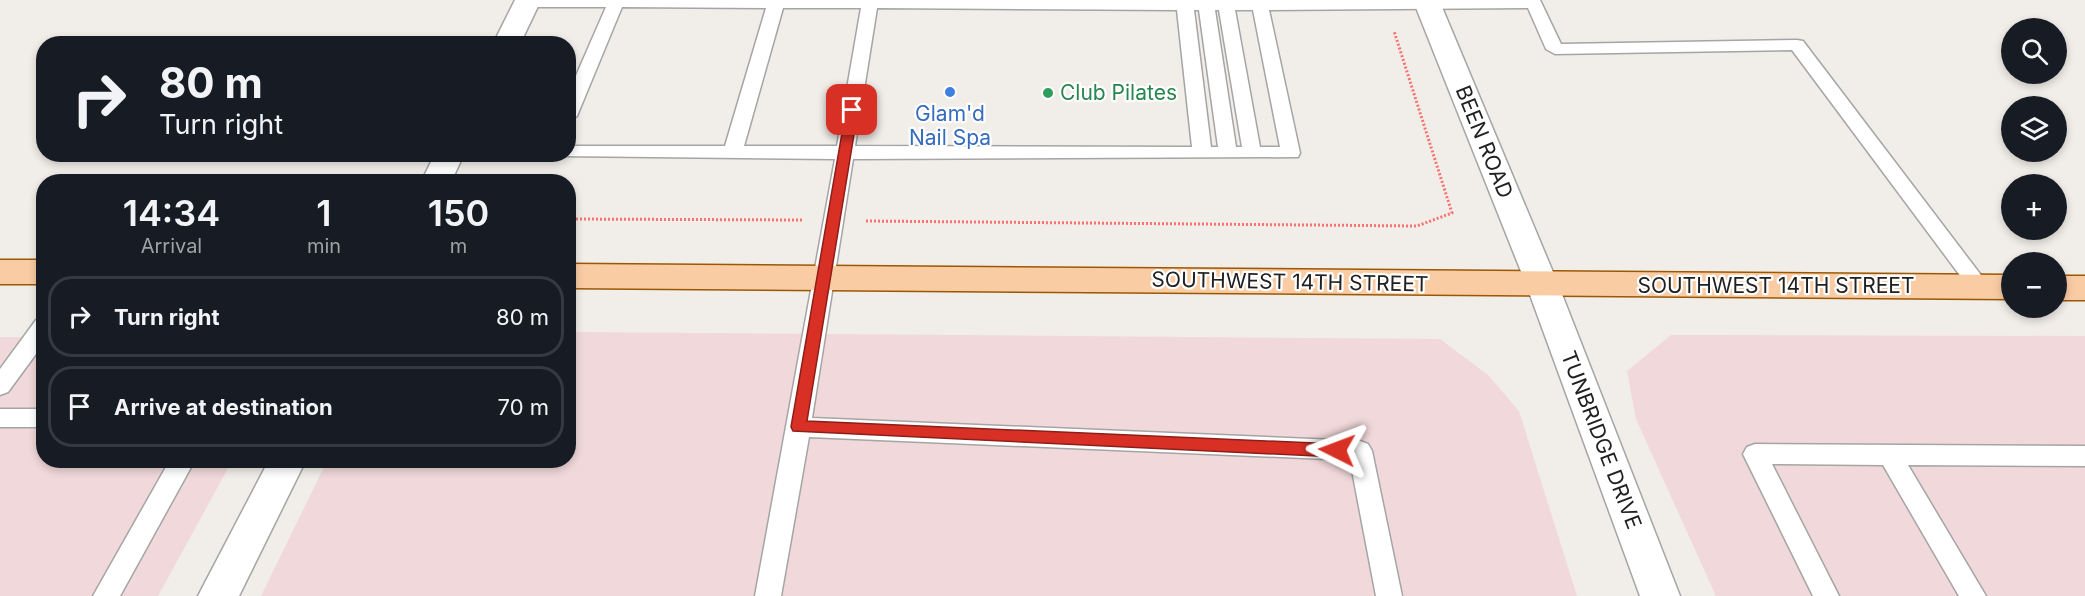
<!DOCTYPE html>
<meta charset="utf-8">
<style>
body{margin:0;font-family:Inter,sans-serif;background:#20242c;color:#f1f3f6;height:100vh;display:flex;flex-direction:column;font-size:22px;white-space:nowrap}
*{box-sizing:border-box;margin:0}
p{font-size:20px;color:#9ea1a6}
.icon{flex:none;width:33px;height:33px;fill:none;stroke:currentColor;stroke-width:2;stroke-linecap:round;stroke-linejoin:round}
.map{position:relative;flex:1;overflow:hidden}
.side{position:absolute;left:36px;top:174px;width:540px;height:294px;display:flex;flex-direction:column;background:#171b24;border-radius:24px;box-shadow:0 3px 9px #0003}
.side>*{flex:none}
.guide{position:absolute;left:36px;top:36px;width:540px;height:126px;border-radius:24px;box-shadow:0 3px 9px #0003;background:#171b24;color:#f1f3f6;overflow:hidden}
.controls{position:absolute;left:2001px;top:18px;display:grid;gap:12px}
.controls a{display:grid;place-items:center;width:66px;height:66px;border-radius:50%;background:#171b24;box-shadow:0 3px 9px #0003;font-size:30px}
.pin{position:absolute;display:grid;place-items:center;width:51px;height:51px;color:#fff;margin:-26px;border-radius:12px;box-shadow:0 3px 9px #0006}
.me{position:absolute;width:66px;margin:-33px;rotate:273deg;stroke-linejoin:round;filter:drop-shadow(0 0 4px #0008)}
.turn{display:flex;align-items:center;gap:21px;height:126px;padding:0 24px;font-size:27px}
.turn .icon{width:78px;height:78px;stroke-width:2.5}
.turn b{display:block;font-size:42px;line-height:51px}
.eta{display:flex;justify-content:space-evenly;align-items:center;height:102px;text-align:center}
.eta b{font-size:36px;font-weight:600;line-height:42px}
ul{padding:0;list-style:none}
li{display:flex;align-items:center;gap:18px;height:81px;margin:0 12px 9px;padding:0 12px;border:3px solid #363941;border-radius:24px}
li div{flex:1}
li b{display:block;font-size:22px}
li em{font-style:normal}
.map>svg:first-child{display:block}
</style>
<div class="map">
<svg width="2085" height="596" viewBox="0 0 2085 596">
<rect width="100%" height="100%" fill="#f1ede8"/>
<path fill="#f1d8da" d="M 569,332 L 1440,339 L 1488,375 L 1519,411 L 1577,596 L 261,596 L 327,461 L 568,460 Z
M 1671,335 L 2085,336 L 2085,596 L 1716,596 L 1636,419 L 1627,371 Z
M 0,337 L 43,337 L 44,460 L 232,461 L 158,596 L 0,596 Z"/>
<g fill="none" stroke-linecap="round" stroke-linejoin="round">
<g stroke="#a5a5a5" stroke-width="3">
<path id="service" d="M 520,0 L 1540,0 L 1561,44 L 1797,40 L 1803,41 L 1990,287 L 1987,293 L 1980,295 L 1973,293 L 1792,50 L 1555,54 L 1546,49 L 1528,8 L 1269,10 L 1300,153 L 1298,157 L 853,159 L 812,418 L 1360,441 L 1368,444 L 1372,451 L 1402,596 L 1376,596 L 1350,460 L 809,437 L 781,596 L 755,596 L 835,159 L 561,156 L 560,154 L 568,154 L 568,146 L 725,146 L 766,8 L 622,7 L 577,116 L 568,122 L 568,94 L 606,7 L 527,7 L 521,5 ZM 783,8 L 861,8 L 837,146 L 744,146 ZM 877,8 L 1177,10 L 1192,147 L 855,146 ZM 1194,10 L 1199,10 L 1218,147 L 1211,147 ZM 1215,10 L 1219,10 L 1242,147 L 1236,147 ZM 1235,10 L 1253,10 L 1280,147 L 1260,147 Z
M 44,318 L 44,343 L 8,392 L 0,395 L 0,369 L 36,320 Z
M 0,409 L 44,409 L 44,427 L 0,427 Z
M 1755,444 L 2085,446 L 2085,466 L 1908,465 L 1986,596 L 1959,596 L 1883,465 L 1772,464 L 1839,596 L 1813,596 L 1743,454 L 1747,447 Z
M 170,460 L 195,460 L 120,596 L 93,596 Z"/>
</g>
<g stroke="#a5a5a5" stroke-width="3">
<path id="minor" d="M 515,0 L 541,0 L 520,44 L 493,44 Z
M 435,154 L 464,154 L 451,182 L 421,182 Z
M 1542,272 L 1554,275 L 1558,284 L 1680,596 L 1640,596 L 1526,284 L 1530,275 Z
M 269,460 L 306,460 L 239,596 L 198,596 Z"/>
</g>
<g stroke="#a5a5a5" stroke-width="3">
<path id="tertiary" d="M 1413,0 L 1439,0 L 1558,284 L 1554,293 L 1542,296 L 1530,293 L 1526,284 Z"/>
</g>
<g stroke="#9a5803" stroke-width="3">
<path id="primary" d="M 0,260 L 44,260 L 44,284 L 0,284 Z
M 568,264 L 2012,275 L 2012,299 L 568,288 Z
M 2056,276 L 2085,276 L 2085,300 L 2056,300 Z"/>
</g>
<path stroke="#f77373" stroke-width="3" stroke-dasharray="2 2" stroke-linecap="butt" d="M 568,219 L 802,220
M 866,221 L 1417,226 L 1452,213 L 1394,31"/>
<use href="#service" fill="#fff" fill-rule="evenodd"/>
<use href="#minor" fill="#fff" fill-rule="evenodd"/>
<use href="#tertiary" fill="#fff" fill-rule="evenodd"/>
<use href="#primary" fill="#facca4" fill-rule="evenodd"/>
</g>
<path fill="#d93025" stroke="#8d1f18" stroke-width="1.5" d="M 852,106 L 858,110 L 807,421 L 1337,444 L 1342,446 L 1345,450 L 1342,455 L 1337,457 L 793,431 L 791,427 L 846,110 Z"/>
<circle fill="#3f7fe0" stroke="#fff" stroke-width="2" cx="950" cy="92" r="6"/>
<circle fill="#2e9e5b" stroke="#fff" stroke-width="2" cx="1048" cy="93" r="6"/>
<g text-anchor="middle" stroke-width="4.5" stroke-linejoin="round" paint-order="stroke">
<g font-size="21" fill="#27864d" stroke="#fff" text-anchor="start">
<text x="1060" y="100">Club Pilates</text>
</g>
<g font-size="21" fill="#366cbe" stroke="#fff">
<text x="950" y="121">Glam'd<tspan x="950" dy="24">Nail Spa</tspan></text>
</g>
<g font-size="21" fill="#212121" stroke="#fff">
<text transform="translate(1484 142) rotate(68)" y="7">BEEN ROAD</text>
<text transform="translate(1290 282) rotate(1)" y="7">SOUTHWEST 14TH STREET</text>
<text x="1776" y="293">SOUTHWEST 14TH STREET</text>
<text transform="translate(1601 440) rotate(69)" y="7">TUNBRIDGE DRIVE</text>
</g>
</g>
</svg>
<div class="controls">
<a><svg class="icon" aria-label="search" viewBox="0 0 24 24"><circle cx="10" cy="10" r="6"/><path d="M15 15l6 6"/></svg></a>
<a><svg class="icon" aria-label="layers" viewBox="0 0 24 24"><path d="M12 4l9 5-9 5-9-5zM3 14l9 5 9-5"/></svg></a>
<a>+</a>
<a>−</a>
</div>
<div class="pin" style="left:852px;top:110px;background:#d93025"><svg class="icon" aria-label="arrive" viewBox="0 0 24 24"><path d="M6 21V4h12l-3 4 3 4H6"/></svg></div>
<svg class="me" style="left:1337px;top:450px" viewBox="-20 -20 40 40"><path d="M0-17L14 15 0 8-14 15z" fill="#d93025" stroke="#fff" stroke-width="4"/></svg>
<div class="guide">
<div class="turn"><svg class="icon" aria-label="right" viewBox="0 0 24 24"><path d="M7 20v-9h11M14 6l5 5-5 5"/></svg><div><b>80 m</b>Turn right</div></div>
</div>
<section class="side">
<div class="eta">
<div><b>14:34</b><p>Arrival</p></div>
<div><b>1</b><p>min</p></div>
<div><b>150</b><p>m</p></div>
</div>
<ul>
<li><svg class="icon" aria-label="right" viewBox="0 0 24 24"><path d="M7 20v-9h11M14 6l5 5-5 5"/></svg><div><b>Turn right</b></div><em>80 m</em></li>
<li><svg class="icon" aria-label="arrive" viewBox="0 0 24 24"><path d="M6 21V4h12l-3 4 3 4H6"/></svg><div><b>Arrive at destination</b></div><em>70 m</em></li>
</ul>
</section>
</div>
